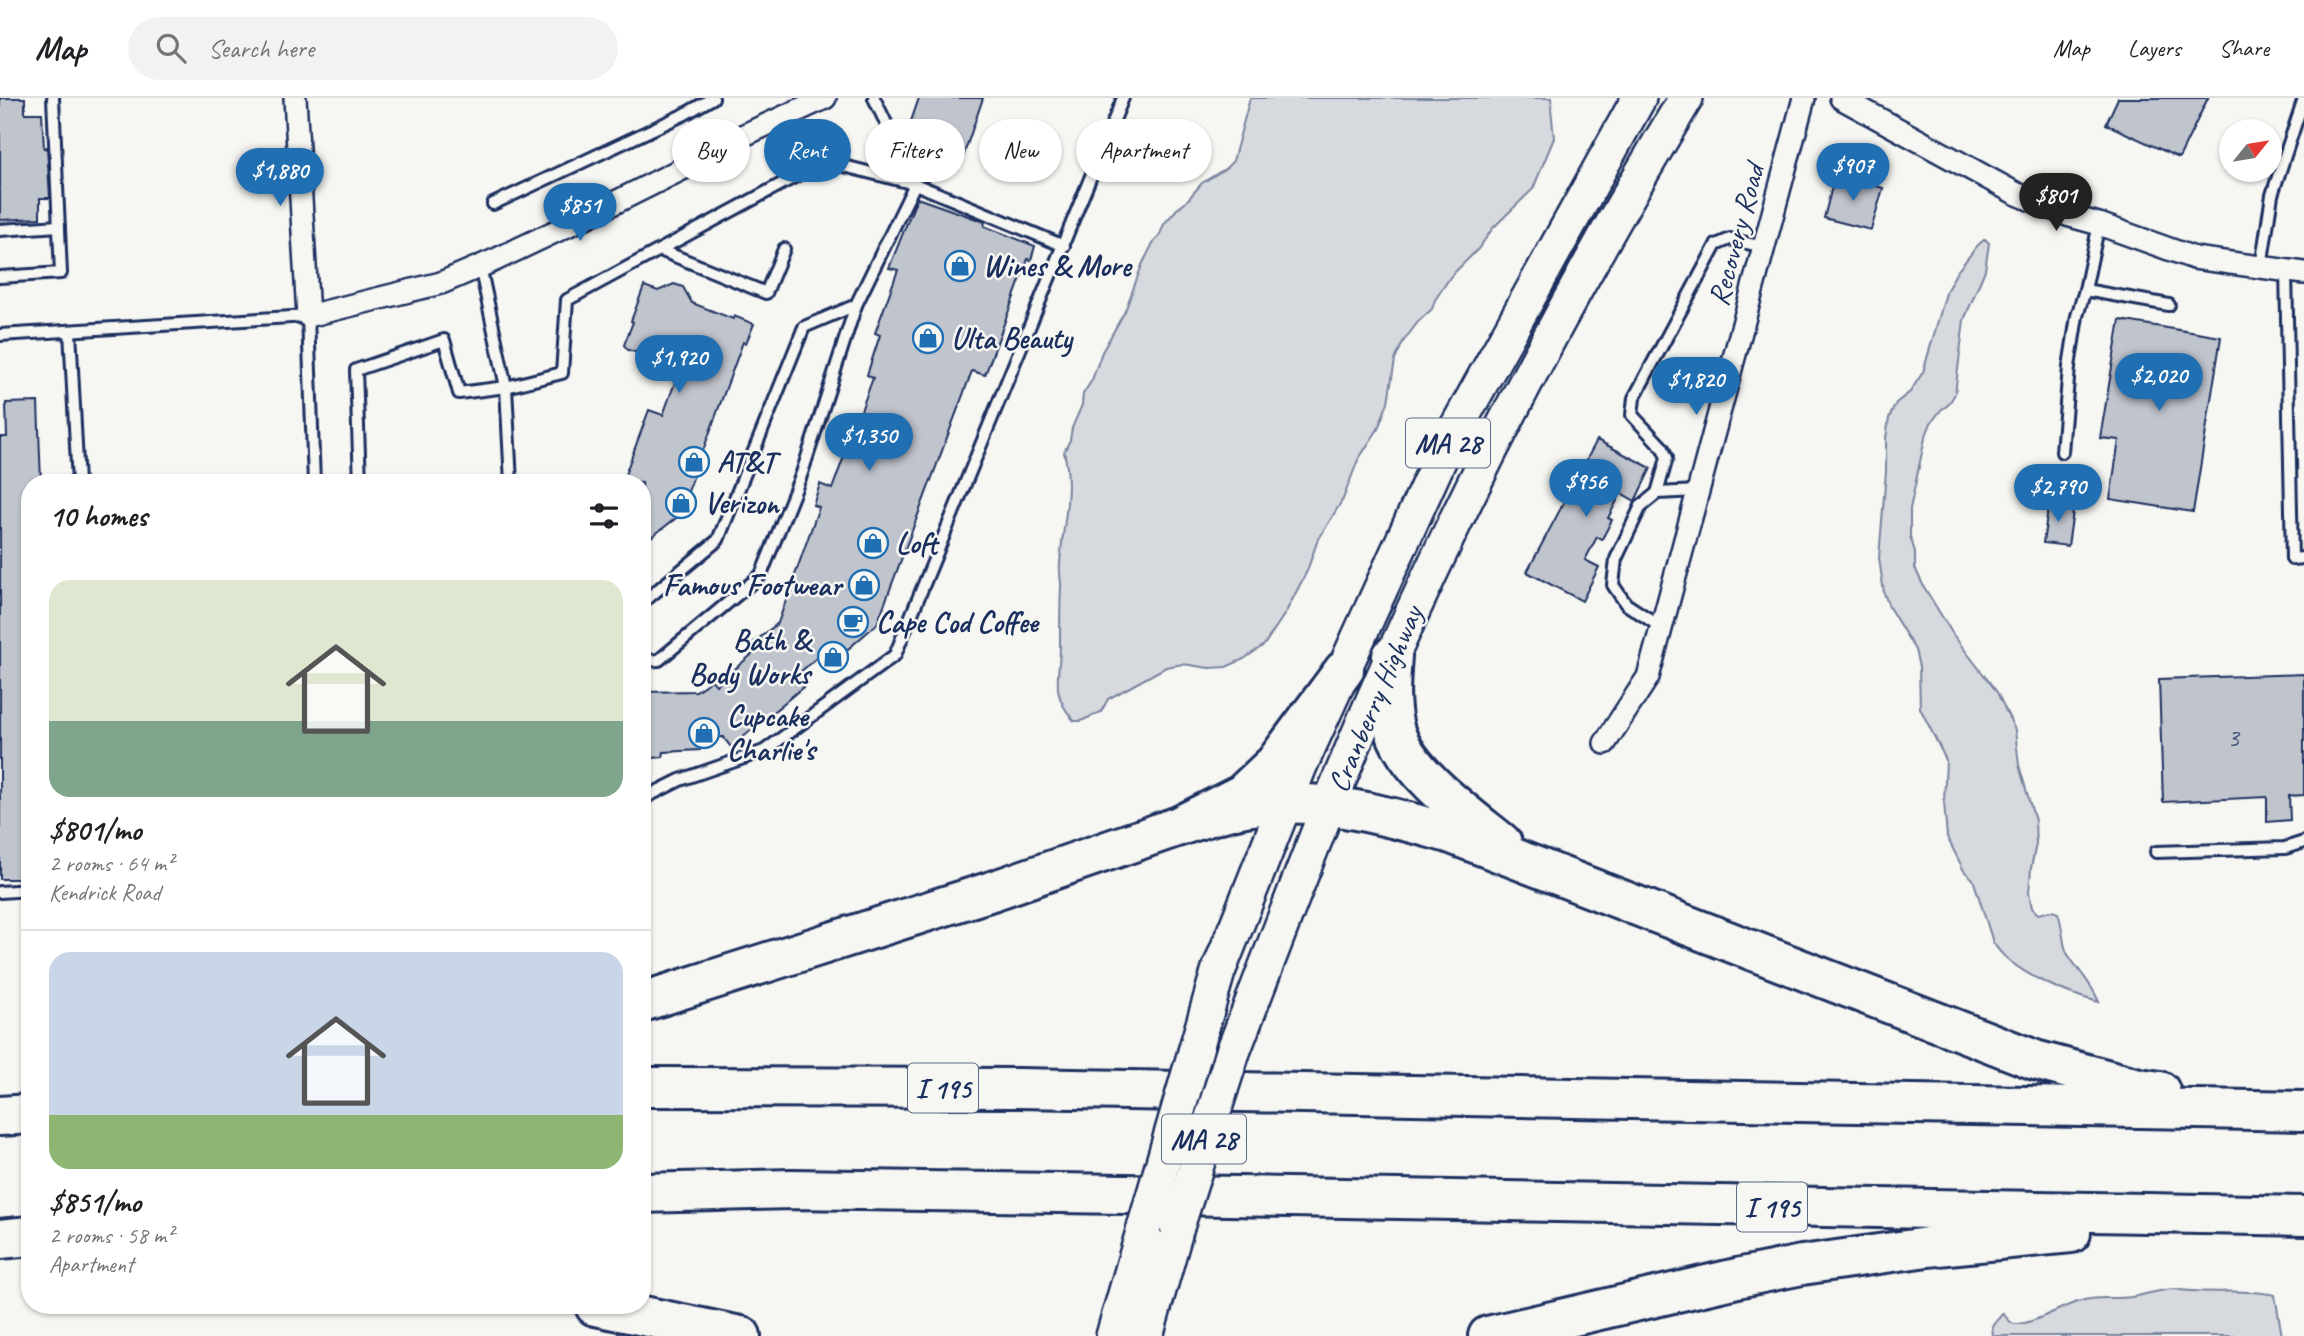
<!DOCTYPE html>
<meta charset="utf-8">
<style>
:root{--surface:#fff;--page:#f2f2f2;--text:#202124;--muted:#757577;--line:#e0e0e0;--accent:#1f6fb2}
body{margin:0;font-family:Caveat,sans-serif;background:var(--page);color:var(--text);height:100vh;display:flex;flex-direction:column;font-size:26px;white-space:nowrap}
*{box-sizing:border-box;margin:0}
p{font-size:23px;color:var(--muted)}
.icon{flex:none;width:38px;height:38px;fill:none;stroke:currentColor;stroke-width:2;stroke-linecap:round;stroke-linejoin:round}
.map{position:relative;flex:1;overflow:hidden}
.panel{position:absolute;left:21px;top:376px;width:630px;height:840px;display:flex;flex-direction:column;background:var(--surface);border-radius:28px;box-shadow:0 2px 5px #0004}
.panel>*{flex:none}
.banner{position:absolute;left:672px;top:21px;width:665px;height:63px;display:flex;gap:14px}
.needle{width:46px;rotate:60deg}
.controls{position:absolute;left:2219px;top:21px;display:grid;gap:14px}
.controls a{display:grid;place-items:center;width:63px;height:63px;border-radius:50%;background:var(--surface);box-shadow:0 2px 5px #0004;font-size:35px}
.price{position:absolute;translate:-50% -60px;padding:0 16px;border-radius:24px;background:var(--accent);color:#fff;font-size:23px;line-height:46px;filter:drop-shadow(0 2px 4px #0008)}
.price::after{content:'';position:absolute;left:50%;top:42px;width:21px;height:16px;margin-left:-10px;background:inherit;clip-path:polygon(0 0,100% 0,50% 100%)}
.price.active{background:#222;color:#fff}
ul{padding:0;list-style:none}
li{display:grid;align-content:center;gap:14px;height:371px;padding:0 28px}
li+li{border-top:2px solid var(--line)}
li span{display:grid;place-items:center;height:217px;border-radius:21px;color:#555}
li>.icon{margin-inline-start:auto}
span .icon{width:126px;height:126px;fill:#fffc;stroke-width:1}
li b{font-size:30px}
h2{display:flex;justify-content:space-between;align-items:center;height:84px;padding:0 28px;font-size:30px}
.chip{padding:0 24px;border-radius:32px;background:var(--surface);box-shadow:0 2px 5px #0004;font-size:24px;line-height:63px}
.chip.active{background:var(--accent);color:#fff}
header{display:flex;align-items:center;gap:42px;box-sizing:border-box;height:98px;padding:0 35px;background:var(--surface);border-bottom:2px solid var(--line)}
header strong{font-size:33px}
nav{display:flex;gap:38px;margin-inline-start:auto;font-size:24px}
.search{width:490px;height:63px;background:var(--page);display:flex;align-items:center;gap:18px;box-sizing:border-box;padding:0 24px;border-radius:38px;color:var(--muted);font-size:26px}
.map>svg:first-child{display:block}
</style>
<header>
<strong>Map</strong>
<div class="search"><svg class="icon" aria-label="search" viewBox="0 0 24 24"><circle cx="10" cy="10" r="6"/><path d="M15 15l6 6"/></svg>Search here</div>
<nav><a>Map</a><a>Layers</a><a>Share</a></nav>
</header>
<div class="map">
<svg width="2304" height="1238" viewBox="0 0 2304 1238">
<rect width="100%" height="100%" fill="#f6f6f2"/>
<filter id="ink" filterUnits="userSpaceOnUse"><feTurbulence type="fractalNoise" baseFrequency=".0143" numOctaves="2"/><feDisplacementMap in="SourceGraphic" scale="14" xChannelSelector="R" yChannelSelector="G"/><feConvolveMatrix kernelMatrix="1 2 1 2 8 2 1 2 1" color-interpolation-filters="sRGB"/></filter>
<g filter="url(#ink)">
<!-- green -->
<g fill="#d6d9dd" stroke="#78849e" stroke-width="2">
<path d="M1250 0H1552L1551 10 1554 40 1533 91 1493 130 1479 150 1451 178 1435 202 1432 211 1418 224 1403 244 1395 262 1388 304 1378 331 1358 362 1343 401 1317 444 1307 473 1286 514 1264 547 1244 561 1226 569 1209 570 1183 566 1166 569 1108 601 1101 614 1081 623H1074C1049 593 1060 581 1060 547 1060 527 1060 508 1061 488 1061 481 1059 474 1060 466 1062 429 1074 392 1064 354L1070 342 1072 330 1082 307 1083 296 1092 282 1102 254 1125 213 1142 167 1153 145 1159 139 1164 126 1177 111 1185 105 1202 85 1226 70 1233 63Z"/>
<path d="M1985 141 1989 145 1985 172 1964 222 1955 296 1948 307 1941 312 1931 325 1925 340 1910 411V438L1915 454V470L1924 489 1954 538 1997 594 2015 632 2019 667 2035 723 2036 746 2031 770 2029 794 2032 810 2038 816 2052 813 2058 815C2063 828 2062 844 2067 855 2078 873 2090 882 2099 904 2067 896 2010 874 1993 844L1973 781 1964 773 1947 739 1944 704 1946 662 1920 610 1919 569 1915 552 1889 509 1884 495 1879 460 1886 373V340L1889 320 1896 305 1910 294 1923 274 1947 192 1956 175 1978 147Z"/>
<path d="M2174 1191C2208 1197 2241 1190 2275 1197L2282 1238H1993L1992 1228 2003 1215C2006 1219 2009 1225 2015 1226 2031 1227 2061 1209 2077 1204 2098 1197 2111 1202 2131 1199 2145 1197 2158 1192 2174 1191Z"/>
</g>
<!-- building -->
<g fill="#c0c4cd" stroke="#1b2f5e" stroke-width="2">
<polygon points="0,0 25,0 25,15 42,15 44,50 47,49 50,100 40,100 40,120 0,122"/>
<polygon points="919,0 983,0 963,59 928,46 929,42 924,41 926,35 909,29"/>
<polygon points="2118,0 2208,0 2179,60 2106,26"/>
<polygon points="1835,77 1883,90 1871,132 1824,120"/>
<polygon points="917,100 985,124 984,128 1035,148 1031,162 1028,161 985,277 972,273 877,526 834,563 820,557 799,575 808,585 731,649 723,639 701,640 700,652 664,654 663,659 642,661 642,594 696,593 712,582 716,587 757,552 752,546 778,525 819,409 813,407 820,386 832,391 873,280 867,277 880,237 875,235 898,172 889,170"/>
<polygon points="674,186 683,189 692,205 733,221 734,218 754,226 746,245 743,244 679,418 642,446 642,385 622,385 649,312 663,317 681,268 628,252 624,247 633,224 631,223 644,188 658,193"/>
<polygon points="2120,222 2221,239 2193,414 2110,401 2119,342 2100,340"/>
<polygon points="38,304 41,385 30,385 30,406 28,406 30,781 0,781 0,339 7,339 6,305"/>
<polygon points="1597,342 1651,370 1635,403 1621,395 1608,420 1612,422 1602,441 1597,439 1585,462 1599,469 1582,503 1527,474"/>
<polygon points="2049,404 2074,407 2068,448 2043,445"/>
<polygon points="2304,576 2304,697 2289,698 2290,722 2267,724 2267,699 2163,704 2159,581"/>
</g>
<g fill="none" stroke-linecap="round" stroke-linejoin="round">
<!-- lane casing -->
<g stroke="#1b2f5e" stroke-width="16">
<g id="lane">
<polyline points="874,0 915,86 1064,148"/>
<polyline points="493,106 685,16 713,0"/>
<polyline points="0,132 59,128"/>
<polyline points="660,152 766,195 784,151"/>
<polyline points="480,168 506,289 511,385"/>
<polyline points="2261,169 2272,97 2304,0"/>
<polyline points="2286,172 2292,461 2304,460"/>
<polyline points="0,179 61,175 53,0"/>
<polyline points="2085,192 2169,207"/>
<polyline points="70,233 78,385"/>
<polyline points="0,237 308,218 314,385"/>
<polyline points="2062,354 2069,269 2077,218 2085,192 2099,126"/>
<polyline points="360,385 356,272 444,242 459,295 506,289 562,275 567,202 824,63 915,86 856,207 802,375 761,477 659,562 642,563"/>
<polyline points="1657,395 1667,360 1663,350 1632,317 1634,300 1716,147 1730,141 1763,149"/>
<polyline points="642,501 648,500 718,442 804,229 856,207"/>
<polyline points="1661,529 1626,506 1613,487 1616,461 1641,408 1657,395 1698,393"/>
<polyline points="642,701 680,682 764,653 895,557 1123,0"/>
<polyline points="2156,754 2285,750 2304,744"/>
<polyline points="0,794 30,792"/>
</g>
</g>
<!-- street casing -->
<g stroke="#1b2f5e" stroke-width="26">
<g id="street">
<polyline points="295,0 308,218 441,185 495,162 588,118 714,55 742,38 825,0"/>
<polyline points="1841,0 2015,95 2070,118 2099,126 2194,160 2304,175"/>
<polyline points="1605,645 1648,579 1804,0"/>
</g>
</g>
<!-- primary casing -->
<g stroke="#1b2f5e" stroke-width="38">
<g id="primary">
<polyline points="1195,954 1218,874 1300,668 1443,354 1639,0"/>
<path d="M1233 954C1285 819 1336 682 1396 550 1481 361 1579 178 1686 0"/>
<polyline points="1113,1238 1144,1130"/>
<polyline points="1146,1238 1177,1129"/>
</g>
</g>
<!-- highway casing -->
<g stroke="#1b2f5e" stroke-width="44">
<g id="highway">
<path d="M1392 558C1390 583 1388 609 1395 633 1408 675 1469 718 1502 745"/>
<path d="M1179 728C1198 722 1217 715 1236 711 1309 695 1379 716 1449 735L2035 962 2139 990 2160 993"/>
<polyline points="642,904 992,793 1179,728 1242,696 1275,665 1344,572"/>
<polyline points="642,989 1018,990 2304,1013"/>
<polyline points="0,1018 30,1016"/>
<polyline points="642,1095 791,1091 1126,1096 2304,1118"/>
<polyline points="0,1141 30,1138"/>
<polyline points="595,1208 741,1238"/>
<polyline points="1488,1238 1737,1180 1802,1167 1927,1149 2071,1135"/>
</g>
</g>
<!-- lane -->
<use href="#lane" stroke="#f6f6f2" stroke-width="10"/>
<!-- street -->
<use href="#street" stroke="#f6f6f2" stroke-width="21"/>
<!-- primary -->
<use href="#primary" stroke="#f6f6f2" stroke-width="33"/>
<!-- highway -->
<use href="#highway" stroke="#f6f6f2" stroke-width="38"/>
<!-- primary-bridge casing -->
<g stroke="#1b2f5e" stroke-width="38" stroke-linecap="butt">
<g id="primary-bridge">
<polyline points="1177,1129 1233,954"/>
<polyline points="1144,1130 1195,954"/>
</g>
</g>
<!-- primary-bridge -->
<use href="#primary-bridge" stroke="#f6f6f2" stroke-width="33"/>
</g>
</g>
<!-- icons -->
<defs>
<g id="shop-ring" transform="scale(1.575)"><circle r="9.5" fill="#f6f6f2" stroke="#1f6fb2" stroke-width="1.5"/><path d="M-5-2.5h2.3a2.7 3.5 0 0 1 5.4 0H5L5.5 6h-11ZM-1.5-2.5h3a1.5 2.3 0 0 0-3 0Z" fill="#1f6fb2"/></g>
<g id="cafe-ring" transform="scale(1.575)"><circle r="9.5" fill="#f6f6f2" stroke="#1f6fb2" stroke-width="1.5"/><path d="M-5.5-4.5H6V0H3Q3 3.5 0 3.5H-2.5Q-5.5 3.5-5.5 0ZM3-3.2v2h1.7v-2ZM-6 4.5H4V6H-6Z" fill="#1f6fb2"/></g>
</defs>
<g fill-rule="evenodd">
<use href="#shop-ring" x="960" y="168"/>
<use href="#shop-ring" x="928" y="240"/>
<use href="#shop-ring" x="694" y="364"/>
<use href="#shop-ring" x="681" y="405"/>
<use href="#shop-ring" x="873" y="445"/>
<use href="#shop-ring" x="864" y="487"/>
<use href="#cafe-ring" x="853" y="524"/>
<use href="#shop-ring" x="833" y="559"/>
<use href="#shop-ring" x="704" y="635"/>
</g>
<g text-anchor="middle" stroke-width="5" stroke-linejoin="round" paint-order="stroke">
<!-- number labels -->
<g font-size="26" fill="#44547a">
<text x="2233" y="648">3</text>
</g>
<!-- shield labels -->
<g fill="#f6f6f2" stroke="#5d6b8a" stroke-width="2">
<rect x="1406" y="320.5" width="84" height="49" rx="5"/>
<rect x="908" y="965.5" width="70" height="49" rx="5"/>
<rect x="1162" y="1016.5" width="84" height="49" rx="5"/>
<rect x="1737" y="1084.5" width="70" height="49" rx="5"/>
</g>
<g font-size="28" font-weight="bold" fill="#1b2f5e">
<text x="1448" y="355">MA 28</text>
<text x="943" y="1000">I 195</text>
<text x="1204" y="1051">MA 28</text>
<text x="1772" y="1119">I 195</text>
</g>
<!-- street labels -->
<g font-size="30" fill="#1b2f5e" stroke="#f6f6f2">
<text transform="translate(1736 137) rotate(-75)" y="10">Recovery Road</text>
<text transform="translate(1375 601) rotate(-67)" y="10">Cranberry Highway</text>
</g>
<!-- poi labels -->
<g font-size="30" font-weight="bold" fill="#1b2f5e" stroke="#f6f6f2" text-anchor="start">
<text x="983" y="178">Wines &amp; More</text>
<text x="951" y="250">Ulta Beauty</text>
<text x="717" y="374">AT&amp;T</text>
<text x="704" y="415">Verizon</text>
<text x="896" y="455">Loft</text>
<text x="841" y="497" text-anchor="end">Famous Footwear</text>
<text x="876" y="534">Cape Cod Coffee</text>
<text x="810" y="552" text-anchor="end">Bath &amp;<tspan x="810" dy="34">Body Works</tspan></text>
<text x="727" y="628">Cupcake<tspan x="727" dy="34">Charlie's</tspan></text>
</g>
</g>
</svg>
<div class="controls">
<a><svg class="needle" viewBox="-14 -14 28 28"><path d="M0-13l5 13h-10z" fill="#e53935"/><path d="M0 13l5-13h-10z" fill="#757577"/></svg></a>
</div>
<b class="price" style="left:1853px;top:105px">$907</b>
<b class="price" style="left:280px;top:110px">$1,880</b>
<b class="price active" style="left:2056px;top:135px">$801</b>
<b class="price" style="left:580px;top:145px">$851</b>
<b class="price" style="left:679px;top:297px">$1,920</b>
<b class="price" style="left:2159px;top:315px">$2,020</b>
<b class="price" style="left:1696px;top:319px">$1,820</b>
<b class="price" style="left:869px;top:375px">$1,350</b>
<b class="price" style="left:1586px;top:421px">$956</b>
<b class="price" style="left:2058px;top:426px">$2,790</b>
<div class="banner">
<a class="chip">Buy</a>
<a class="chip active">Rent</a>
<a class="chip">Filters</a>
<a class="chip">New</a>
<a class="chip">Apartment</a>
</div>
<section class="panel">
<h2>10 homes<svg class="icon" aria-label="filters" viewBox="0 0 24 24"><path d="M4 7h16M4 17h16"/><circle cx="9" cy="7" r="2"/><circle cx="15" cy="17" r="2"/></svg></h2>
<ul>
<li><span style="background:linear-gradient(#dfe7d0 65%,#7fa58c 0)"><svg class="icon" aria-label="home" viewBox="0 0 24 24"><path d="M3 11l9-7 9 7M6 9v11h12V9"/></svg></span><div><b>$801/mo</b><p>2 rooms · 64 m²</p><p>Kendrick Road</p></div></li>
<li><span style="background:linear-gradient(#c9d6e8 75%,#8fb573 0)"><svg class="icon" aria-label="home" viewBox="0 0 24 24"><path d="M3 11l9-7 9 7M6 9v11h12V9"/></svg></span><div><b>$851/mo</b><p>2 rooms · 58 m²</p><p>Apartment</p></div></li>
</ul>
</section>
</div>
